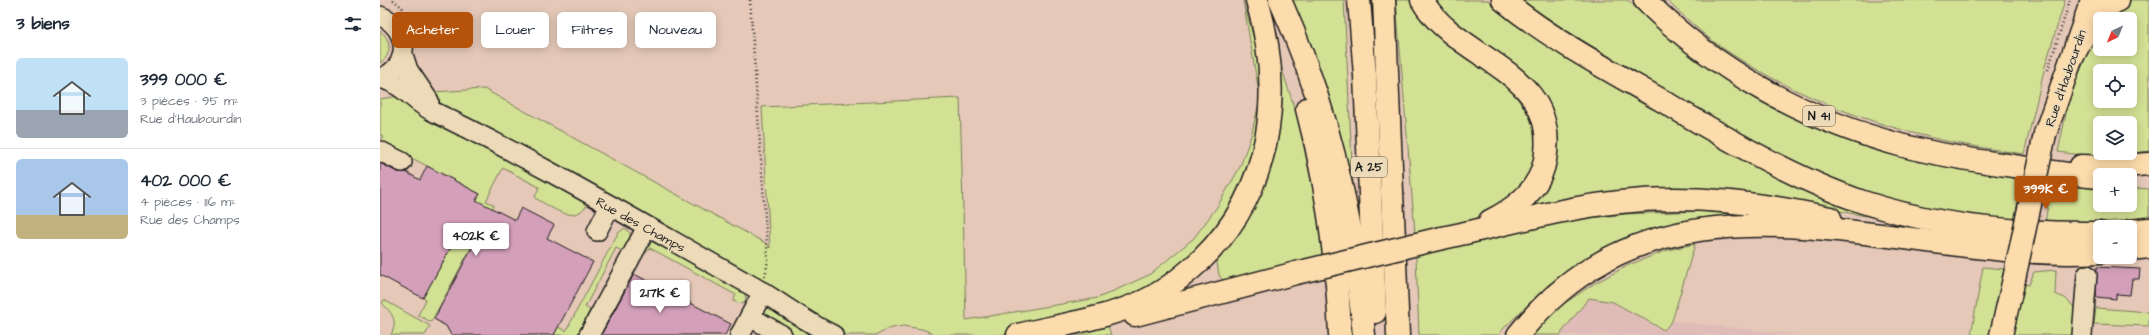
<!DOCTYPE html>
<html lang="fr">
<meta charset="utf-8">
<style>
:root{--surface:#fff;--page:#f6f6f7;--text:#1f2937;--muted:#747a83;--line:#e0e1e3;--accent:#b45309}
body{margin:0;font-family:"Architects Daughter",sans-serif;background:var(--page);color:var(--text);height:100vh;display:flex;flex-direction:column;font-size:15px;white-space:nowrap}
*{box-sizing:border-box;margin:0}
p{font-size:13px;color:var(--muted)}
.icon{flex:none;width:22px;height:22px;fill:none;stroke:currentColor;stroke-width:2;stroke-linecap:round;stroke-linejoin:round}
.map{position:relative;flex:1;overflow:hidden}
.panel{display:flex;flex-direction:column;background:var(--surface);width:380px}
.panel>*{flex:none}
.banner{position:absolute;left:12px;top:12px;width:380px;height:36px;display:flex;gap:8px}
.needle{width:26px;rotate:223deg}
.buttons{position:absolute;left:1713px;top:12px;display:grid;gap:8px}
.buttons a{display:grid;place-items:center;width:44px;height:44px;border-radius:6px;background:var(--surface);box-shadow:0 2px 10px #0003;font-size:20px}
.price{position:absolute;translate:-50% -34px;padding:0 9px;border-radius:4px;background:#fff;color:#222;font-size:13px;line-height:26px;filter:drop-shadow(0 1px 2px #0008)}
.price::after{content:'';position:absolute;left:50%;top:24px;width:12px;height:9px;margin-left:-6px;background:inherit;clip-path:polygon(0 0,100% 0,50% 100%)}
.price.active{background:var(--accent);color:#fff}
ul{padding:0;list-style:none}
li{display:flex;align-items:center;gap:12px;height:100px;padding:0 16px}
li+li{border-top:1px solid var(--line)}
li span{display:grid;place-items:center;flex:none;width:112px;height:80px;border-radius:6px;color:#555}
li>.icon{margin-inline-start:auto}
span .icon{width:48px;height:48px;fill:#fffc;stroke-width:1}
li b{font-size:17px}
h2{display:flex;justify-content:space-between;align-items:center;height:48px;padding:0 16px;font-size:17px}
.chip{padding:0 14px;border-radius:6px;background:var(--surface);box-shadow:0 2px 10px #0003;font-size:14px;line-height:36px}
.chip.active{background:var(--accent);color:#fff}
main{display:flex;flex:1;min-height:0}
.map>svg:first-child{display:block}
</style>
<main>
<section class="panel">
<h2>3 biens<svg class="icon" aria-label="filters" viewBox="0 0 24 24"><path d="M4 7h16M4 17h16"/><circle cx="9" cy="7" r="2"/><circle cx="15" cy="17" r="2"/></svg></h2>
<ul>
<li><span style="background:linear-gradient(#bfe0f5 65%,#9aa5b1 0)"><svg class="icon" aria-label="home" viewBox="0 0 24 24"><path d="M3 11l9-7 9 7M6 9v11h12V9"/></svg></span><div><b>399 000 €</b><p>3 pièces · 95 m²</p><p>Rue d'Haubourdin</p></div></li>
<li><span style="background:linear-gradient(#a9c7e8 70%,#c2b280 0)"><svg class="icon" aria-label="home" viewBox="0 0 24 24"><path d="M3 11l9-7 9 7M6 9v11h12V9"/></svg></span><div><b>402 000 €</b><p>4 pièces · 116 m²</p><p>Rue des Champs</p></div></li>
</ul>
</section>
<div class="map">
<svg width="1769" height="335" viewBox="0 0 1769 335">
<rect width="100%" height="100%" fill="#e5c8b8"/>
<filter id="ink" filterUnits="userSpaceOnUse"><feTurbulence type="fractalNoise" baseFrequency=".025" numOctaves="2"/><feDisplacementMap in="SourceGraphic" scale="8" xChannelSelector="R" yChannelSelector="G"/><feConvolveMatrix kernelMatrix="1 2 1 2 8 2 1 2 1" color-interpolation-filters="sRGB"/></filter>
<g filter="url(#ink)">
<!-- built -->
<polygon fill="#e0bcb8" points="1209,298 1233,302 1284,330 1292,321 1421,335 1181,335 1182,332"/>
<!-- green -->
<g fill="#d3e195" stroke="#787e58" fill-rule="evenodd">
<polygon points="863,0 881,65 883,108 873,163 856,203 831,239 777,284 722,309 620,335 557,335 542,329 523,326 508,329 497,335 466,335 233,198 64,105 57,101 53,92 104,89 387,244 390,248 382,107 580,98 586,320 718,298 769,275 814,238 837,207 860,167 871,136 880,99"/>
<polygon points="912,0 964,0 973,184 927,37"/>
<polygon points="1016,0 1033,0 1117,73 1140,102 1156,127 1156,161 1143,189 1122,206 1084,224 1035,233"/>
<polygon points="1051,0 1108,0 1117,7 1434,193 1497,218 1383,197 1145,211 1175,130"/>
<path d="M1142 0H1248C1279 33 1315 58 1353 81 1373 93 1392 107 1413 117 1485 152 1563 169 1642 178L1634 222C1607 220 1581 215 1554 209 1541 207 1528 205 1515 201 1436 178 1364 136 1293 94 1241 64 1190 35 1142 0Z"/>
<path d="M1286 0H1685L1664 70 1644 154C1612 149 1580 145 1549 137 1475 119 1404 90 1341 47 1322 34 1304 16 1286 0Z"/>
<path d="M1751 0H1769V151C1738 155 1709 157 1678 152L1690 95 1706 57 1720 32V49H1750V19H1730ZM1720 71H1750V101H1720ZM1720 123H1750V153H1720Z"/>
<path d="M0 31C12 40 12 55 0 63Z"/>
<polygon points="891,35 918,119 947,254 846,285 839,275 837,262 866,221 880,189"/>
<path d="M22 93 209 202C194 227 174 208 155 198L159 187 123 168 106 201 114 205 112 209 51 322 38 315 46 300 43 298 100 194 11 147 3 146 2 135H0V99L14 97Z"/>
<polygon points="1671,180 1720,185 1720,205 1750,205 1750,188 1769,189 1769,219 1665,225"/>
<polygon points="1322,211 1352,214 1338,220 1300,224 1220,249 1168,285 1123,329 1119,335 1039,335 1036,256 1173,222 1246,214"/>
<polygon points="245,228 250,233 250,238 243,252 236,248 205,307 210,310 197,335 174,335 178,327 186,331 238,233"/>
<polygon points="271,241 365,292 366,301 362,304 353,301 356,295 270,248 265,254 263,251 267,242"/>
<polygon points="1315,244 1292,321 1284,330 1233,302 1209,298 1182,332 1181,335 1151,335 1167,315 1215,283 1251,264 1288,250"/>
<polygon points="1603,267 1624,269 1622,278 1649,285 1654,272 1676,270 1675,294 1685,298 1696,309 1696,335 1591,335"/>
<path d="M4 300 50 326 45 335H11C18 321 13 314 2 303Z"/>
<polygon points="384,303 438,335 415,335 378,314"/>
<polygon points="1716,308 1769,312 1769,326 1714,324"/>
<polygon points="728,326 731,335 694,335 697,334"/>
</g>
<!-- building -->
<g fill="#d39fb9" stroke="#1c1c1c">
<polygon points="0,163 17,172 26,172 40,180 47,166 100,194 96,200 135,220 141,208 174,225 167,238 213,262 174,335 71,335 66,326 54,319 95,242 79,233 43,298 0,275"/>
<polygon points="1717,267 1760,269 1759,279 1752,279 1750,295 1736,294 1736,299 1716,297"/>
<polygon points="254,274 351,324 345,335 221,335"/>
</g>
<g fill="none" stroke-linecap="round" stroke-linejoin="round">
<!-- minor casing -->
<g stroke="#1c1c1c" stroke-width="22">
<g id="minor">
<path d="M0 16C30 27 32 68 0 78"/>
<polyline points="23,55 28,70 49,101"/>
<path d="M1 78C26 86 33 102 54 112 160 163 262 224 365 282 395 298 423 321 453 335"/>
<polyline points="0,151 22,162"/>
<polyline points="217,231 230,206"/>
<polyline points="370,317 402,335"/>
<polyline points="209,335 267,227"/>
<polyline points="360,335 383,292"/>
<polyline points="1702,335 1707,275"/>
</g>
</g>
<!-- major casing -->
<g stroke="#1c1c1c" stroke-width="25">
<g id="major">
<polyline points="1665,134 1712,0"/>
<polyline points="1621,335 1634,279"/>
</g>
</g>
<!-- highway casing -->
<g stroke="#1c1c1c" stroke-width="25">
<g id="highway">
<path d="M900 0C948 107 974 219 984 335"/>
<polyline points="979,0 985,75 995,312"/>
<polyline points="1004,0 1018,335"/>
<path d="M1042 0C1077 62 1181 69 1165 160 1160 189 1136 208 1110 221"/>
<path d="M1123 0C1172 40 1227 69 1281 100 1346 138 1412 178 1483 202 1558 227 1641 234 1720 233"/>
<path d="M1265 0C1333 69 1426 120 1520 145 1555 154 1591 160 1627 165 1658 170 1689 175 1720 177"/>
<path d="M1691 60C1704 35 1712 15 1738 0"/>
<path d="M927 109C947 183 957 259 960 335"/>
<polyline points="1701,166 1731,167 1769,164"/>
<polyline points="1750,231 1769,229"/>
<path d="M1062 238C1121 226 1180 208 1240 202 1312 194 1380 203 1450 218"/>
<polyline points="1750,249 1769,247"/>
<polyline points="755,315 916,273"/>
<path d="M638 335C679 325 725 319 764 301 785 291 805 275 822 259 893 190 904 92 877 0"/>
<path d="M1138 335C1290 143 1521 265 1720 252"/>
</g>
</g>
<!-- path -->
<g stroke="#1c1c1c" stroke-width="2.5" stroke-dasharray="1 3" stroke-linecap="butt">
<polyline points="13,0 22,7 25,14"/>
<polyline points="370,0 388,260 385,277"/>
<polyline points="1668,70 1690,0"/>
</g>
<!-- minor -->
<use href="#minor" stroke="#eddab8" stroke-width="19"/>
<!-- major -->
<use href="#major" stroke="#fcdcac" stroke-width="22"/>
<!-- highway -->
<use href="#highway" stroke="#fcdcac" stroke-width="22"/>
<!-- major-bridge casing -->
<g stroke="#1c1c1c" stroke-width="25" stroke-linecap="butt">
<polyline id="major-bridge" points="1634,279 1665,134"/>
</g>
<!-- highway-bridge casing -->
<g stroke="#1c1c1c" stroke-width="25" stroke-linecap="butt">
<polyline id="highway-bridge" points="916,273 1062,238"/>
</g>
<!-- major-bridge -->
<use href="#major-bridge" stroke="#fcdcac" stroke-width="22"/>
<!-- highway-bridge -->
<use href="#highway-bridge" stroke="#fcdcac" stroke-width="22"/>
</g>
</g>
<g text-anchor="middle" stroke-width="3.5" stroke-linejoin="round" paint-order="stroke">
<!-- shield labels -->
<g fill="#eddab8" stroke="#5b554b" stroke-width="1">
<rect x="1423" y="106" width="32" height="20" rx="3"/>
<rect x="971" y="157" width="36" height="20" rx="3"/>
</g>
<g font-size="12" font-weight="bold" fill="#1c1c1c">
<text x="1439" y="120">N 41</text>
<text x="989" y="171">A 25</text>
</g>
<!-- street labels -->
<g font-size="13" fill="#1c1c1c" stroke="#eddab8">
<text transform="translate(1685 78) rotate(-71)" y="5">Rue d'Haubourdin</text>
<text transform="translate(261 224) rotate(29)" y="5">Rue des Champs</text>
</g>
</g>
</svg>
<div class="buttons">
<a><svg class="needle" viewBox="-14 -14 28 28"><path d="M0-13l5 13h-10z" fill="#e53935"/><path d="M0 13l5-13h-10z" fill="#747a83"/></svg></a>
<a><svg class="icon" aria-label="locate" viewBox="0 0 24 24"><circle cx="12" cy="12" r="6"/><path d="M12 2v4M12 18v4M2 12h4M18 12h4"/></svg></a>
<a><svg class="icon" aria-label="layers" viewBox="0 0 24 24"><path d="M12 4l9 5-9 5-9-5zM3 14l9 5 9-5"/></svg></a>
<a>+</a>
<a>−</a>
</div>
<b class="price active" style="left:1666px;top:210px">399K €</b>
<b class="price" style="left:96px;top:257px">402K €</b>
<b class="price" style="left:280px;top:314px">217K €</b>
<div class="banner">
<a class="chip active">Acheter</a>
<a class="chip">Louer</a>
<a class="chip">Filtres</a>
<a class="chip">Nouveau</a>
</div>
</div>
</main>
